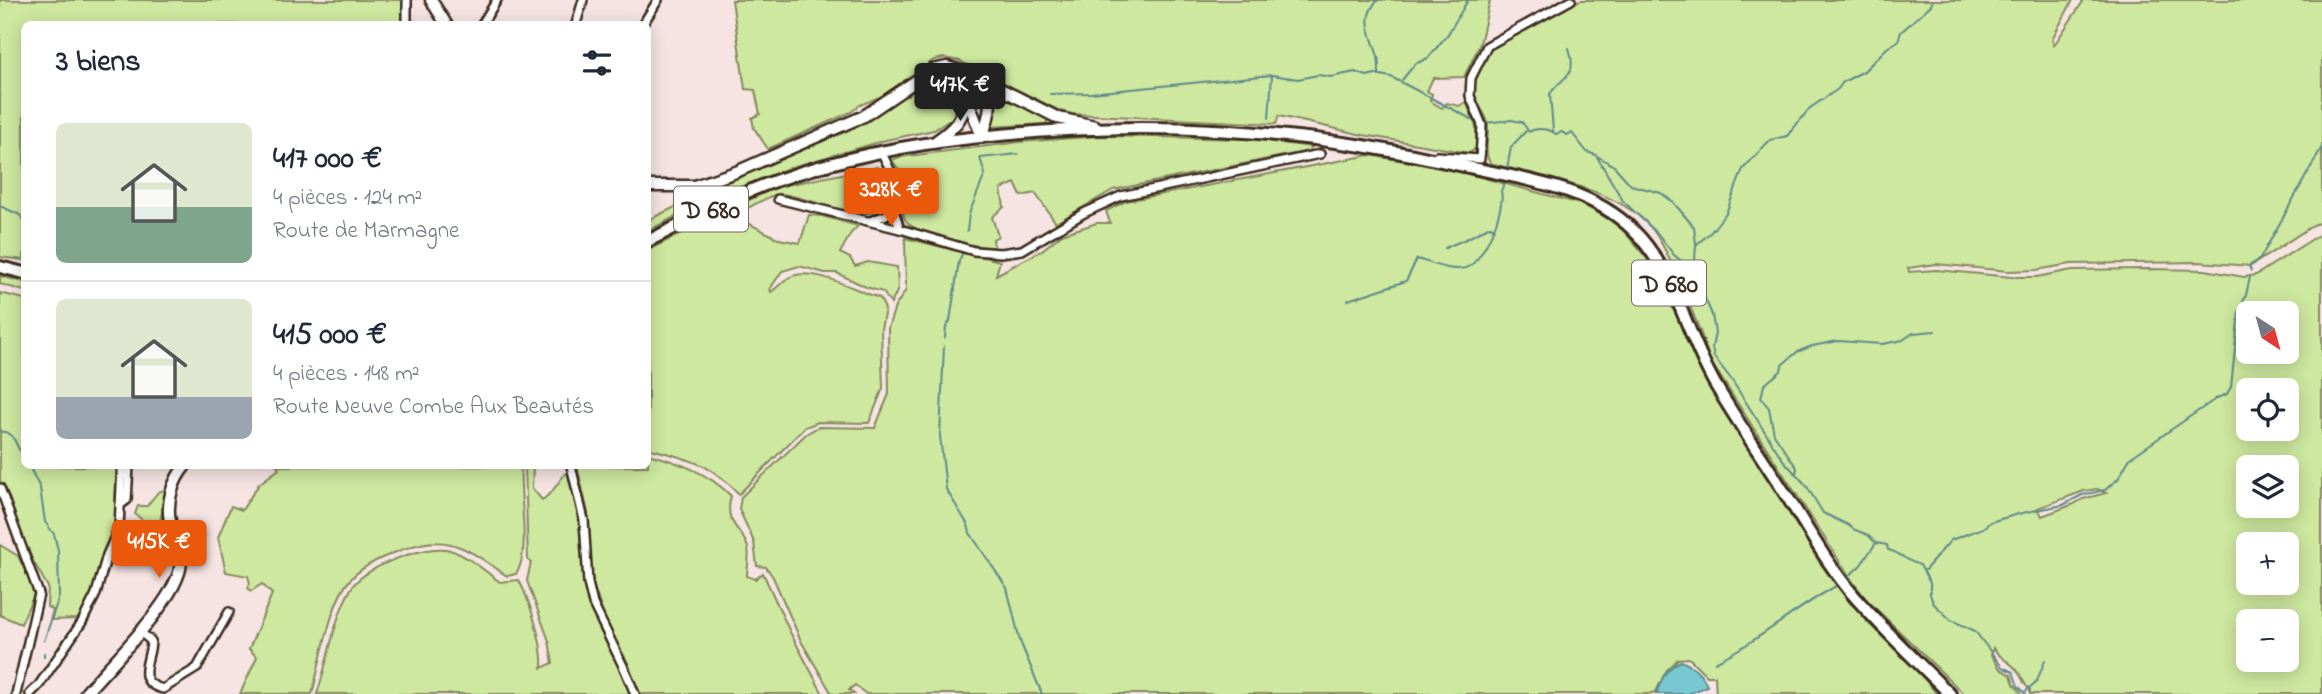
<!DOCTYPE html>
<html lang="fr">
<meta charset="utf-8">
<style>
:root{--surface:#fff;--page:#f2f2f3;--text:#1f2937;--muted:#747a83;--line:#e0e1e3;--accent:#ea580c}
body{margin:0;font-family:"Indie Flower",sans-serif;background:var(--page);color:var(--text);height:100vh;display:flex;flex-direction:column;font-size:26px;white-space:nowrap}
*{box-sizing:border-box;margin:0}
p{font-size:23px;color:var(--muted)}
.icon{flex:none;width:38px;height:38px;fill:none;stroke:currentColor;stroke-width:2;stroke-linecap:round;stroke-linejoin:round}
.map{position:relative;flex:1;overflow:hidden}
.sheet{position:absolute;left:21px;top:21px;width:630px;height:448px;display:flex;flex-direction:column;background:var(--surface);border-radius:10px;box-shadow:0 4px 18px #0003}
.sheet>*{flex:none}
.needle{width:46px;rotate:144deg}
.fabs{position:absolute;left:2236px;top:301px;display:grid;gap:14px}
.fabs a{display:grid;place-items:center;width:63px;height:63px;border-radius:10px;background:var(--surface);box-shadow:0 4px 18px #0003;font-size:35px}
.price{position:absolute;translate:-50% -60px;padding:0 16px;border-radius:7px;background:var(--accent);color:#fff;font-size:23px;line-height:46px;filter:drop-shadow(0 2px 4px #0008)}
.price::after{content:'';position:absolute;left:50%;top:42px;width:21px;height:16px;margin-left:-10px;background:inherit;clip-path:polygon(0 0,100% 0,50% 100%)}
.price.current{background:#222;color:#fff}
ul{padding:0;list-style:none}
li{display:flex;align-items:center;gap:21px;height:175px;padding:0 35px}
li+li{border-top:2px solid var(--line)}
li span{display:grid;place-items:center;flex:none;width:196px;height:140px;border-radius:10px;color:#555}
li>.icon{margin-inline-start:auto}
span .icon{width:84px;height:84px;fill:#fffc;stroke-width:1}
li b{font-size:30px}
h2{display:flex;justify-content:space-between;align-items:center;height:84px;padding:0 35px;font-size:30px}
.map>svg:first-child{display:block}
</style>
<div class="map">
<svg width="2322" height="694" viewBox="0 0 2322 694">
<rect width="100%" height="100%" fill="#f5e4e2"/>
<filter id="ink" filterUnits="userSpaceOnUse"><feTurbulence type="fractalNoise" baseFrequency=".0143" numOctaves="2"/><feDisplacementMap in="SourceGraphic" scale="14" xChannelSelector="R" yChannelSelector="G"/><feConvolveMatrix kernelMatrix="1 2 1 2 8 2 1 2 1" color-interpolation-filters="sRGB"/></filter>
<g filter="url(#ink)">
<!-- green -->
<g fill="#cee89f" stroke="#84895e" stroke-width="2" fill-rule="evenodd">
<polygon points="0,0 403,0 404,24 24,24 24,260 0,257"/>
<polygon points="732,0 1490,0 1480,44 1464,77 1433,78 1427,91 1432,94 1430,101 1442,108 1447,103 1459,106 1466,102 1476,127 1477,147 1470,153 1363,135 1279,116 1276,124 1073,114 1060,111 960,61 944,58 934,60 882,96 860,105 851,112 768,149 754,128 752,118 760,114 755,90 745,89"/>
<path d="M1580 0H2073L2052 39 2054 45 2084 0H2322V223L2315 224 2251 266 2198 262 2071 264 2036 270 2008 271 1936 264 1908 268 1909 272 1936 270 2012 277H2037L2072 270 2146 269 2205 270 2244 277 2256 275 2322 233V694H2030V690C2023 684 2022 676 2016 669 2009 661 1999 658 1993 648L1991 655 2000 669 2011 675 2014 684 2022 694H1964L1866 599 1851 579 1709 359C1703 334 1692 311 1682 288 1674 269 1661 236 1646 222 1606 185 1540 178 1490 163 1482 149 1491 135 1487 120 1484 111 1476 104 1474 95 1470 75 1484 54 1499 43ZM2249 313H2287V352H2249ZM2249 390H2287V429H2249ZM2249 467H2287V506H2249ZM2097 489 2106 493 2083 499 2074 504 2042 516 2038 508 2084 491ZM2249 544H2287V583H2249ZM2249 621H2287V660H2249Z"/>
<polygon points="933,81 954,89 958,97 953,118 934,130 886,140 786,169 703,202 648,231 648,220 686,202 687,196 702,193 842,133 866,122 925,83"/>
<path d="M989 86 1048 120 1046 124 989 127C994 111 995 102 989 86Z"/>
<path d="M1101 136 1251 139 1312 147 1308 151 1113 190 1056 223 1035 193 1021 196 1015 183 1001 189 1004 207 992 217 998 236 993 239 994 247C975 247 910 236 904 217 899 204 906 185 902 174 900 170 895 165 892 160L900 157 1020 142Z"/>
<polygon points="1370,155 1450,169 1584,205 1610,220 1624,231 1650,262 1713,390 1820,563 1850,603 1865,616 1867,622 1913,665 1937,694 1716,694 1715,676 1707,676 1689,658 1678,659 1666,671 1656,692 1648,694 866,694 855,685 849,690 854,694 832,694 801,641 773,577 766,567 757,566 754,542 739,509 741,497 806,434 818,427 875,428 889,394 888,328 895,307 906,290 905,238 1000,261 996,275 1041,251 1062,234 1097,223 1110,223 1106,211 1126,201"/>
<path d="M877 167C885 174 891 178 891 189 892 241 803 192 778 194 770 195 729 218 720 224L728 226 738 221 746 222 779 239 800 243 809 215 822 216 858 226 851 233 840 253 850 258 855 266 868 262 897 267 898 289 891 304 883 292 866 287 837 273H825L799 266 782 271 770 289 771 292C777 288 782 282 788 278 810 264 858 292 880 298L885 309 881 329 883 388 869 423 818 422 805 427 739 494C708 461 689 460 648 448V250L776 187Z"/>
<polygon points="0,276 24,282 24,291 0,284"/>
<polygon points="0,293 24,299 24,466 116,466 115,526 104,550 94,590 78,619 50,620 53,610 47,607 48,587 32,559 0,481"/>
<path d="M648 454C678 462 709 473 731 496 723 525 742 527 748 548 750 556 747 568 747 576L755 579 763 573 790 632 823 694H639L628 663 609 630 592 582 588 513 577 466H648Z"/>
<path d="M277 466H521C518 494 532 550 516 574L507 576C461 544 444 530 389 555 374 561 359 569 349 581 330 603 320 665 312 694H240L257 657 249 649 272 594 262 584 251 591 248 588 250 583 248 576 226 572 218 537 231 506 242 510 259 484 279 469Z"/>
<path d="M525 466H533L532 488 542 500C557 491 557 479 570 470 574 488 579 506 581 524 583 547 582 571 587 594 595 629 618 661 631 694H317C329 659 333 619 352 587 364 567 428 543 450 550 468 556 485 571 500 582L519 580C530 602 544 645 542 668L553 663 549 641 527 581 531 562 528 560Z"/>
<polygon points="167,489 160,522 145,522 135,514 138,506 147,506 158,492"/>
<polygon points="0,545 18,556 35,592 21,624 0,615"/>
</g>
<!-- water -->
<path fill="#77c8d1" stroke="#5f8989" stroke-width="2" d="M1681 661C1693 666 1703 674 1707 686L1688 694H1656C1661 680 1666 667 1681 661Z"/>
<g fill="none" stroke-linecap="round" stroke-linejoin="round">
<!-- stream -->
<g stroke="#5f8989" stroke-width="2">
<path d="M1378 0C1359 18 1373 37 1378 57 1379 62 1379 69 1379 74"/>
<polyline points="1402,80 1415,64 1428,58 1448,34 1468,0"/>
<polyline points="1050,94 1091,93 1272,75 1298,79 1318,75 1331,77 1355,72 1367,76 1375,74 1391,77 1477,122"/>
<polyline points="1269,118 1272,75"/>
<path d="M1485 123 1511 120 1522 122 1529 132C1537 127 1549 129 1556 134L1562 132 1566 135 1572 133 1587 152 1596 155 1623 201 1658 234 1674 255 1686 265 1699 284 1712 315 1715 333 1712 348 1714 357 1731 379 1783 460 1806 485 1823 513 1848 525 1853 529 1868 535 1876 543 1887 545 1888 550C1900 552 1907 562 1920 565L1930 583V594L1933 603 1951 620 1975 631 2002 667 2013 672 2018 686 2026 694"/>
<path d="M1553 131 1550 94C1564 74 1578 77 1569 48"/>
<polyline points="1597,156 1614,166 1631,185 1661,193 1673,202 1694,227 1696,244"/>
<polyline points="1507,169 1511,147 1526,131"/>
<polyline points="0,206 20,215 24,221"/>
<polyline points="967,231 969,214 985,174 980,158 1018,154"/>
<polyline points="1445,248 1468,238 1490,226 1494,228"/>
<polyline points="2251,271 2249,266 2260,259 2322,147"/>
<polyline points="1694,274 1696,245 1711,232 1726,213 1743,169 1770,140 1787,136 1810,108 1838,89 1843,82 1864,71 1887,48 1898,41 1901,32 1931,5 1933,0"/>
<path d="M1348 300 1406 281 1417 259C1432 263 1450 272 1466 268 1483 263 1506 207 1501 191L1505 181"/>
<polyline points="945,338 946,327 950,321 959,261 963,252"/>
<polyline points="944,346 940,436 946,489 968,525 970,533 1007,588 1020,641 1042,694"/>
<path d="M0 432C15 429 15 448 24 456"/>
<polyline points="31,466 31,470 40,488 45,522 54,534 58,550 59,597 44,641"/>
<polyline points="1796,473 1797,468 1774,434 1769,408 1761,398 1764,385 1781,371 1782,365 1797,352 1812,346 1838,341 1882,344 1903,340 1913,333 1935,331"/>
<polyline points="1925,570 1951,540 1983,528 1990,522 2022,513 2063,505 2082,495 2105,490 2118,479 2130,458 2217,398 2227,394 2231,387 2239,312 2246,295 2250,277"/>
<polyline points="1851,574 1860,566 1876,543"/>
<polyline points="44,653 44,657"/>
<path d="M1715 662C1759 641 1795 608 1838 585"/>
<polyline points="2026,691 2037,681 2045,660"/>
</g>
<!-- minor casing -->
<g stroke="#3b2a1e" stroke-width="12">
<g id="minor">
<polyline points="407,24 407,0"/>
<polyline points="482,24 497,0"/>
<polyline points="576,24 583,0"/>
<polyline points="643,24 658,0"/>
<polyline points="881,151 896,182 895,213 900,229"/>
<polyline points="1437,156 1480,159 1482,125 1470,96 1471,78 1487,46 1571,0"/>
<polyline points="778,199 900,229 974,251 1001,253 1022,250 1084,213 1121,196 1320,154"/>
<polyline points="870,221 886,215 895,205"/>
<polyline points="571,466 584,520 588,583 593,604 625,670 635,694"/>
<polyline points="0,488 39,594 16,694"/>
<polyline points="120,505 127,500 129,466"/>
<path d="M139 631 151 641C151 660 133 682 163 689L197 668 229 612"/>
<polyline points="30,694 39,685 82,622 96,594 107,555 119,528 122,466"/>
</g>
</g>
<!-- secondary casing -->
<g stroke="#3b2a1e" stroke-width="15">
<g id="secondary">
<polyline points="431,0 446,24"/>
<path d="M980 78C994 102 991 112 982 137"/>
<path d="M921 82C941 75 956 79 967 98 963 120 953 129 936 141"/>
<polyline points="967,98 982,137"/>
<polyline points="648,186 694,186 736,172 864,116 932,70 947,67 971,74 1058,118 1095,126"/>
<path d="M85 694C111 663 171 606 180 569 184 552 173 538 170 521 166 502 173 480 185 466"/>
</g>
</g>
<!-- primary casing -->
<g stroke="#3b2a1e" stroke-width="16">
<g id="primary">
<path d="M648 241C690 220 732 196 778 180 843 157 911 144 980 137 1145 119 1302 128 1464 166 1521 179 1589 186 1633 230 1675 271 1686 334 1715 384 1738 423 1764 460 1788 498 1810 532 1829 567 1855 597 1885 631 1918 663 1950 694"/>
<polyline points="0,267 24,273"/>
</g>
</g>
<!-- minor -->
<use href="#minor" stroke="#fff" stroke-width="7"/>
<!-- secondary -->
<use href="#secondary" stroke="#fff" stroke-width="10"/>
<!-- primary -->
<use href="#primary" stroke="#fff" stroke-width="10"/>
</g>
</g>
<g text-anchor="middle" stroke-width="5" stroke-linejoin="round" paint-order="stroke">
<!-- shield labels -->
<g fill="#fff" stroke="#766a62" stroke-width="2">
<rect x="674" y="186.5" width="74" height="45" rx="5"/>
<rect x="1632" y="260.5" width="74" height="45" rx="5"/>
</g>
<g font-size="26" font-weight="bold" fill="#3b2a1e">
<text x="711" y="218">D 680</text>
<text x="1669" y="292">D 680</text>
</g>
</g>
</svg>
<div class="fabs">
<a><svg class="needle" viewBox="-14 -14 28 28"><path d="M0-13l5 13h-10z" fill="#e53935"/><path d="M0 13l5-13h-10z" fill="#747a83"/></svg></a>
<a><svg class="icon" aria-label="locate" viewBox="0 0 24 24"><circle cx="12" cy="12" r="6"/><path d="M12 2v4M12 18v4M2 12h4M18 12h4"/></svg></a>
<a><svg class="icon" aria-label="layers" viewBox="0 0 24 24"><path d="M12 4l9 5-9 5-9-5zM3 14l9 5 9-5"/></svg></a>
<a>+</a>
<a>−</a>
</div>
<b class="price current" style="left:960px;top:123px">417K €</b>
<b class="price" style="left:891px;top:228px">328K €</b>
<b class="price" style="left:159px;top:580px">415K €</b>
<section class="sheet">
<h2>3 biens<svg class="icon" aria-label="filters" viewBox="0 0 24 24"><path d="M4 7h16M4 17h16"/><circle cx="9" cy="7" r="2"/><circle cx="15" cy="17" r="2"/></svg></h2>
<ul>
<li><span style="background:linear-gradient(#dfe7d0 60%,#7fa58c 0)"><svg class="icon" aria-label="home" viewBox="0 0 24 24"><path d="M3 11l9-7 9 7M6 9v11h12V9"/></svg></span><div><b>417 000 €</b><p>4 pièces · 124 m²</p><p>Route de Marmagne</p></div></li>
<li><span style="background:linear-gradient(#dfe7d0 70%,#9aa5b1 0)"><svg class="icon" aria-label="home" viewBox="0 0 24 24"><path d="M3 11l9-7 9 7M6 9v11h12V9"/></svg></span><div><b>415 000 €</b><p>4 pièces · 148 m²</p><p>Route Neuve Combe Aux Beautés</p></div></li>
</ul>
</section>
</div>
